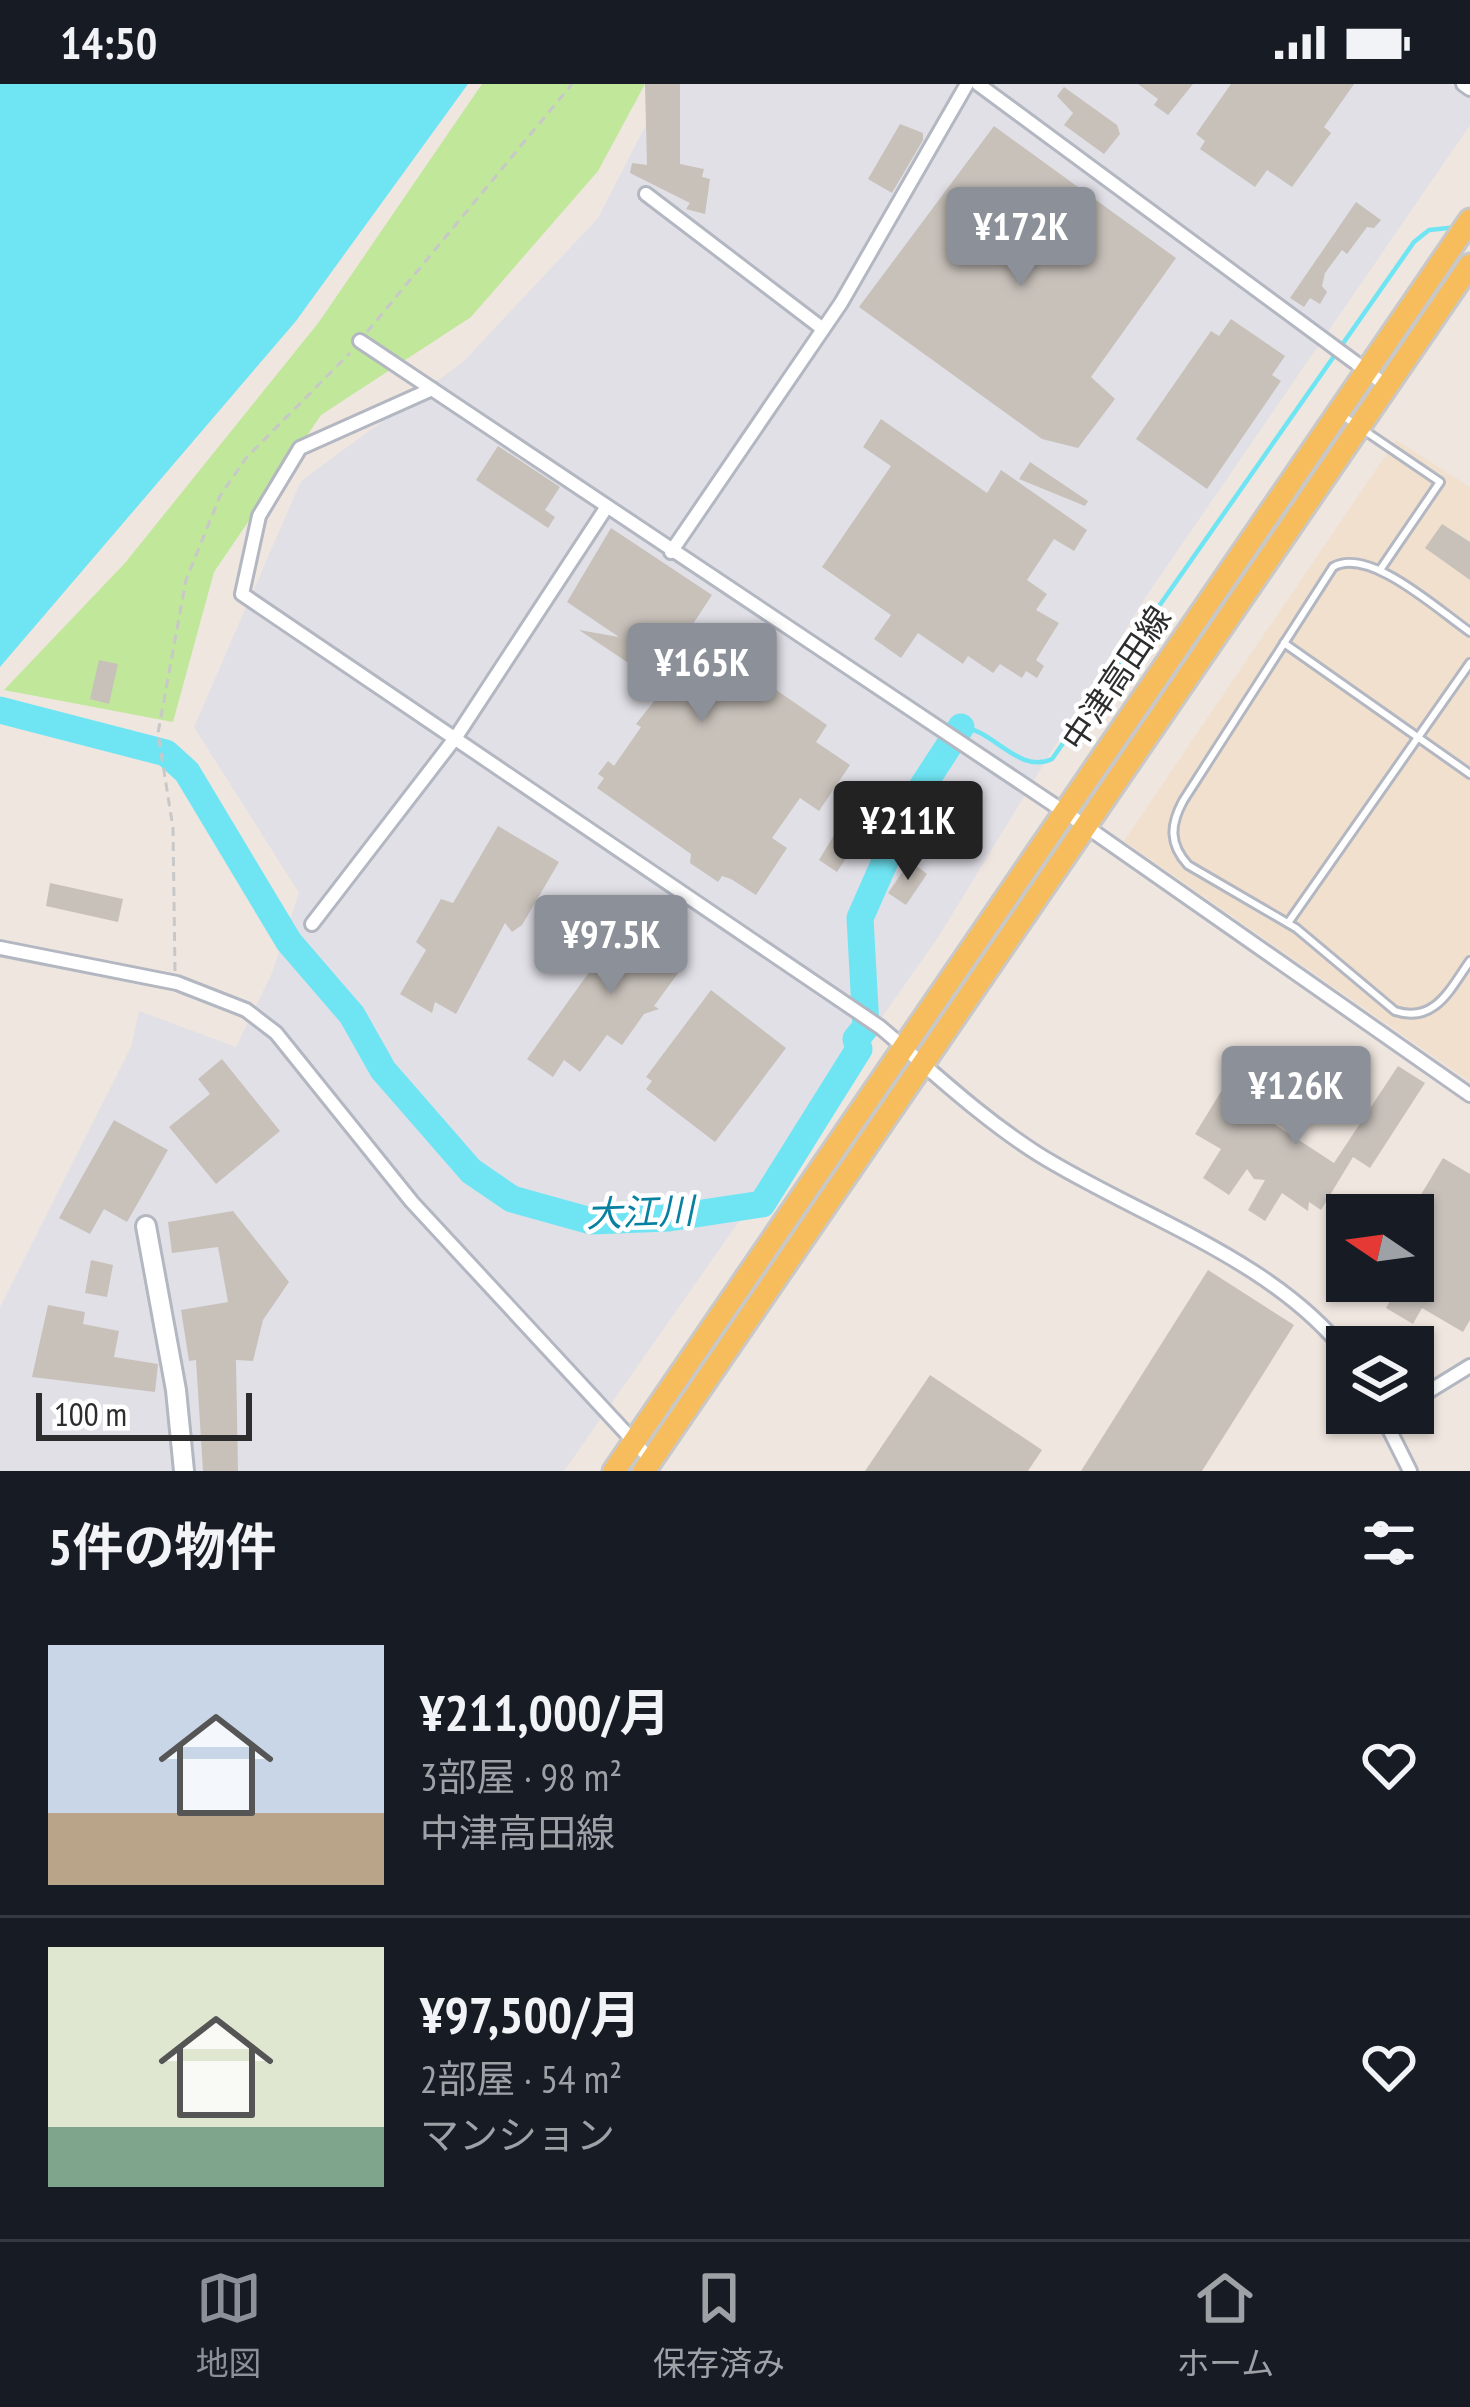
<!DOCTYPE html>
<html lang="ja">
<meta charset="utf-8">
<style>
:root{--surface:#171b24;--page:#20242c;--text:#f1f3f6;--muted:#9ea1a6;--line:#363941;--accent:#8c9099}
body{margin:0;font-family:"PT Sans Narrow","Noto Sans JP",sans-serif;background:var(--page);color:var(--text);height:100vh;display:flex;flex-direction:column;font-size:45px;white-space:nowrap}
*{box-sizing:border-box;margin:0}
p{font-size:39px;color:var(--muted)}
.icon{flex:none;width:66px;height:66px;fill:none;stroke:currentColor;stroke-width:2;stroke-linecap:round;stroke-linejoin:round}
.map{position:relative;height:1387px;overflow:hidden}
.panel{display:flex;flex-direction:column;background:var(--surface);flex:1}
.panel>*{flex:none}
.needle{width:78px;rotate:283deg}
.controls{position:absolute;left:1326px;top:1110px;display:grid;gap:24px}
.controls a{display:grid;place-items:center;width:108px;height:108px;border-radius:0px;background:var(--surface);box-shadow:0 3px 9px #0004;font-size:60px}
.scale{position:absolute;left:36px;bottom:30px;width:216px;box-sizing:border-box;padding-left:12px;border:6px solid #2d2d2d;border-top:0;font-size:33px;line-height:42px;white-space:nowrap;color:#2d2d2d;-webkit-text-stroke:9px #fff;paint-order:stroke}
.price{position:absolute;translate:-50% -102px;padding:0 27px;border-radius:12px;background:var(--accent);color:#fff;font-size:39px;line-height:78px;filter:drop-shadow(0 3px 6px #0008)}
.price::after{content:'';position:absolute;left:50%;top:72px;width:36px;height:27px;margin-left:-18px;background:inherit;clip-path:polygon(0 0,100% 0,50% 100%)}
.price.active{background:#222;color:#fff}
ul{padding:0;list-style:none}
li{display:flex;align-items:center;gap:36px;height:300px;padding:0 48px}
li+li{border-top:3px solid var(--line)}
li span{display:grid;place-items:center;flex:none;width:336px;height:240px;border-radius:0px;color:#555}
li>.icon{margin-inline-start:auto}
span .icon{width:144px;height:144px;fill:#fffc;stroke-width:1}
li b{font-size:51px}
h2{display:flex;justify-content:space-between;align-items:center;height:144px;padding:0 48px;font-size:51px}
.status{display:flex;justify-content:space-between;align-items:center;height:84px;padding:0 60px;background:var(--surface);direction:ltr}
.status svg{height:33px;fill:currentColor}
.dock{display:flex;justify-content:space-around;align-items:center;height:168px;border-top:3px solid var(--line);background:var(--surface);font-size:33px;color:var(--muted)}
.dock a{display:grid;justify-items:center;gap:6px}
.dock .active{color:var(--accent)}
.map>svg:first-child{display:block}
</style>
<div class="status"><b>14:50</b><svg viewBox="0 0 49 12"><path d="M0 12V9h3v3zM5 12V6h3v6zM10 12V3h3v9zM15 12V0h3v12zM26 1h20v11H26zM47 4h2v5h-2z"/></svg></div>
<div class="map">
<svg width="1470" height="1387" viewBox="0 0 1470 1387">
<rect width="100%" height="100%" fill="#efe6df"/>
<!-- industrial -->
<polygon fill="#e1e0e7" points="667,0 1449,0 1470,13 1470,41 1145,514 939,852 564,1387 0,1387 0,1223 131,963 139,927 236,963 272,889 299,809 194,643 301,397 463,278 598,134"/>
<!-- education -->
<polygon fill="#f1e0ce" points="1396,356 1470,403 1470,998 1124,757"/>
<!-- green -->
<polygon fill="#c0e79a" points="482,0 645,0 598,87 471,233 321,331 214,488 173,638 4,606 125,479 319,238"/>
<!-- water -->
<polygon fill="#6fe5f4" points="0,0 468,0 296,237 0,583"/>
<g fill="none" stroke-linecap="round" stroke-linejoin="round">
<!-- stream -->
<path stroke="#6fe5f4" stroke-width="4.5" d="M961 643C993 645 1019 691 1052 675L1414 158 1429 146 1458 143"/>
<!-- river -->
<polyline stroke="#6fe5f4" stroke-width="27" points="0,626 166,669 187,688 289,858 352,931 383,986 471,1087 512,1115 591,1137 669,1134 762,1120 859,965 856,955 866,943 860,834 909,723 961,643"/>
</g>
<!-- building -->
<g fill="#c8c1ba">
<polygon points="645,0 680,0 680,80 704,85 702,93 710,95 705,130 686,125 690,119 630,89 632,79 647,81"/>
<polygon points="1138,0 1193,0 1168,31 1154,21 1158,15"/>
<polygon points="1231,0 1354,0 1324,43 1331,49 1292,103 1267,86 1255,103 1200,65 1205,57 1196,50"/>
<polygon points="1064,3 1117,41 1120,50 1104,70 1064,41 1073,29 1057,12"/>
<polygon points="900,40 923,49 923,56 892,109 868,95"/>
<polygon points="994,42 1176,174 1091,293 1115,315 1078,364 1042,355 859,223"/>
<polygon points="1356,118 1381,136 1374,144 1367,143 1347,170 1342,166 1325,189 1322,202 1327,208 1320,220 1310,214 1304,223 1290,214"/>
<polygon points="1231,235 1285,272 1272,291 1281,297 1207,405 1136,355 1211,247 1219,252"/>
<polygon points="881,335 987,409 1001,386 1087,446 1074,467 1054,455 1027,496 1047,510 1036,526 1059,539 1036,576 1044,582 1037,594 1026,587 1022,594 1000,580 993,589 968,572 963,580 918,549 901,574 874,555 891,531 822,483 891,382 863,363"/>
<polygon points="498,362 560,403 545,426 555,433 548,444 476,396"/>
<polygon points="1030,378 1088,417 1085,422 1019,395"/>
<polygon points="1442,440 1470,458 1470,496 1425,464"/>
<polygon points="611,444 712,511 689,546 827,641 816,658 850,681 819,727 800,714 772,754 787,764 756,811 731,795 722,792 718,798 690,779 691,770 597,704 604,694 598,690 608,677 614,682 641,643 636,640 681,583 660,568 645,590 579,546 619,553 567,518"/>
<polygon points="99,576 118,580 109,620 90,615"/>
<polygon points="498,742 559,778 522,841 512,848 505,839 456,930 435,918 432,929 400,910 426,866 416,858 441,815 453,819"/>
<polygon points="839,743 858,756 837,788 819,776"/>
<polygon points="910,777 927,790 906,821 888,809"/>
<polygon points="50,799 123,815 118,838 46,822"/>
<polygon points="640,829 674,853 664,867 684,881 654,922 659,925 644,930 622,961 607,951 580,988 564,976 553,993 527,975 625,838 630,842"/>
<polygon points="711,906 786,964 715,1058 646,1005 652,997 646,993"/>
<polygon points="222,975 280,1047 216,1100 169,1043 210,1010 198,995"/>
<polygon points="1398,982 1425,999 1370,1084 1353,1073 1321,1126 1309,1118 1308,1127 1282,1109 1265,1137 1248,1126 1265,1096 1254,1095 1247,1085 1229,1111 1203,1094 1221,1065 1195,1050 1222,1006 1334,1079"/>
<polygon points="114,1036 168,1066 127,1138 104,1125 90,1150 59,1134"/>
<polygon points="1443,1074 1470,1090 1470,1236 1463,1248 1422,1224 1413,1240 1386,1224 1402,1197 1413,1197 1413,1124"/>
<polygon points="233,1127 289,1198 263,1236 253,1277 236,1276 238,1387 203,1387 196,1276 189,1277 181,1226 228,1218 218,1163 172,1169 168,1138"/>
<polygon points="91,1176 113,1181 107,1213 85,1209"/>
<polygon points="1208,1186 1294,1241 1202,1387 1081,1387"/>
<polygon points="48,1221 85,1228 83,1240 119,1247 114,1273 158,1280 155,1308 32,1293"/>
<polygon points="930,1291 1042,1366 1028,1387 865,1387"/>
</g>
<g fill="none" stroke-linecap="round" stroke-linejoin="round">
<!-- lane casing -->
<g stroke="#b3b7c1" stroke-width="12">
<g id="lane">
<polyline points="1343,332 1440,398 1380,486"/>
<path d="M1470 548C1438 526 1369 462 1333 483L1183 717C1170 741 1169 760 1188 781L1296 844 1395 927C1435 940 1450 905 1470 877"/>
<polyline points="1284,559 1470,690"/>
<polyline points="1288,839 1470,579"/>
</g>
</g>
<!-- street casing -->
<g stroke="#b3b7c1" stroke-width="18">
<g id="street">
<polyline points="978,0 1387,302"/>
<polyline points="1463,0 1470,5"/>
<polyline points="646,110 823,245"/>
<polyline points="360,257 1084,741 1470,1011"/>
<path d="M432 305 300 364 259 432 242 510 880 943C932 987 980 1033 1038 1070 1139 1133 1272 1174 1347 1270"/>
<polyline points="671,468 841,219 967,0"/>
<polyline points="312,840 456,653 606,424"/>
<polyline points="0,864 177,899 246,926 276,949 412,1118 651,1376"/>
<polyline points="1413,1317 1470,1282"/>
<polyline points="1381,1329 1410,1387"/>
</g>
</g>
<!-- secondary casing -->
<g stroke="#b3b7c1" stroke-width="24">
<polyline id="secondary" points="146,1142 176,1306 184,1387"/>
</g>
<!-- primary casing -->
<g stroke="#c8c8c8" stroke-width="27">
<g id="primary">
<polyline points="614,1387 1470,136"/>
<polyline points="644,1387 1470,181"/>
</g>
</g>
<!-- path -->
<g stroke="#c8c8c8" stroke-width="3" stroke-dasharray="9 6" stroke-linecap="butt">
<polyline points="367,248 572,0"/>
<polyline points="175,887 173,744 158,649 186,496 220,412 246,374 350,269"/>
</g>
<!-- lane -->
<use href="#lane" stroke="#fff" stroke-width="6"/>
<!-- street -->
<use href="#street" stroke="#fff" stroke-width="12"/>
<!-- secondary -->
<use href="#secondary" stroke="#fff" stroke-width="18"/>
<!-- primary -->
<use href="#primary" stroke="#f7bc5c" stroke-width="21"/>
</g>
<g text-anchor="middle" stroke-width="9" stroke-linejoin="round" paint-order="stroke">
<!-- street labels -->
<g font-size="33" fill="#2d2d2d" stroke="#fff">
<text transform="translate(1116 594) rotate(-56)" y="12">中津高田線</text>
</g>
<!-- water labels -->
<g font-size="36" font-style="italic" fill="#0881a0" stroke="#fff">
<text transform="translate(640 1128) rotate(-2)" y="13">大江川</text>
</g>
</g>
</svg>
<div class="controls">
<a><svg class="needle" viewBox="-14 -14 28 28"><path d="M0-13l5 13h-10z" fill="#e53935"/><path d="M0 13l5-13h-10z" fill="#9ea1a6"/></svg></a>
<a><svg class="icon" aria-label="layers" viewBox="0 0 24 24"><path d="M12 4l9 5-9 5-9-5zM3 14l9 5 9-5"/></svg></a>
</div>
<div class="scale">100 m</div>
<b class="price" style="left:1021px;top:205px">¥172K</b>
<b class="price" style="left:702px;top:641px">¥165K</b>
<b class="price active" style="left:908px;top:799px">¥211K</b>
<b class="price" style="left:611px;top:913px">¥97.5K</b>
<b class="price" style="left:1296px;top:1064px">¥126K</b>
</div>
<section class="panel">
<h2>5件の物件<svg class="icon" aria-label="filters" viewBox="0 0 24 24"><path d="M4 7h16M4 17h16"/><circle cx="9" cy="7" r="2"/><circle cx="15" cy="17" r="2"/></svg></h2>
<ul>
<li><span style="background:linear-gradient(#c9d6e8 70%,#b9a48a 0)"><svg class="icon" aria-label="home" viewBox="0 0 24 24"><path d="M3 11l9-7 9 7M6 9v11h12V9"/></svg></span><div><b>¥211,000/月</b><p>3部屋 · 98 m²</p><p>中津高田線</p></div><svg class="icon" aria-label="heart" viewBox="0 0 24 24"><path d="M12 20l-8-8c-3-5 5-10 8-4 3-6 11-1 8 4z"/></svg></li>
<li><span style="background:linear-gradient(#dfe7d0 75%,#7fa58c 0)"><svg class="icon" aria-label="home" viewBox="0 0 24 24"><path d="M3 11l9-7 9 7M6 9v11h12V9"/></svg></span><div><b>¥97,500/月</b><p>2部屋 · 54 m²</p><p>マンション</p></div><svg class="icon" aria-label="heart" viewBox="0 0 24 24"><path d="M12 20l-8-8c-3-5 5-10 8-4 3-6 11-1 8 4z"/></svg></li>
</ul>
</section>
<nav class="dock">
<a class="active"><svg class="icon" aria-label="map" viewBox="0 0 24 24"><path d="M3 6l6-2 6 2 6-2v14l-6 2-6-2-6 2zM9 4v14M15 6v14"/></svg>地図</a>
<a><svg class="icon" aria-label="saved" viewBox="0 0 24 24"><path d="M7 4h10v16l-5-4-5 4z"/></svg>保存済み</a>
<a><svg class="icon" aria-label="home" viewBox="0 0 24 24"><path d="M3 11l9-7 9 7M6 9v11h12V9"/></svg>ホーム</a>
</nav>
